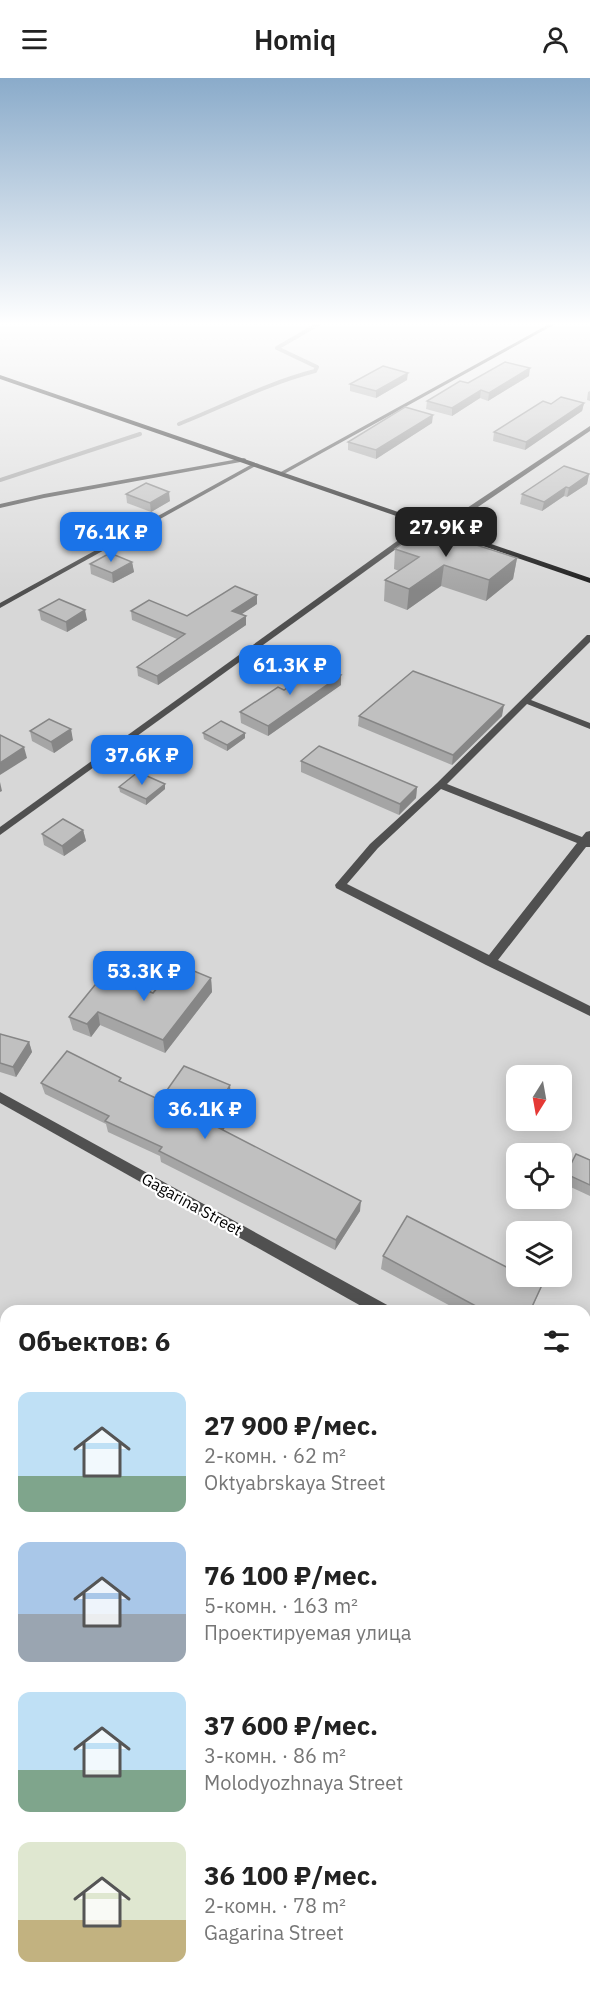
<!DOCTYPE html>
<html lang="ru">
<meta charset="utf-8">
<style>
:root{--surface:#fff;--page:#f6f6f6;--text:#222;--muted:#767676;--accent:#1a73e8}
body{margin:0;font-family:"IBM Plex Sans",sans-serif;background:var(--page);color:var(--text);height:100vh;display:flex;flex-direction:column;font-size:22px;white-space:nowrap}
*{box-sizing:border-box;margin:0}
p{font-size:20px;color:var(--muted)}
.icon{flex:none;width:33px;height:33px;fill:none;stroke:currentColor;stroke-width:2;stroke-linecap:round;stroke-linejoin:round}
.map{position:relative;flex:1;overflow:hidden}
.side{position:absolute;left:0px;top:1227px;width:591px;height:684px;display:flex;flex-direction:column;background:var(--surface);border-radius:18px 18px 0 0;box-shadow:0 3px 15px #0003}
.side>*{flex:none}
.needle{width:39px;rotate:191deg}
.fabs{position:absolute;left:506px;top:987px;display:grid;gap:12px}
.fabs a{display:grid;place-items:center;width:66px;height:66px;border-radius:12px;background:var(--surface);box-shadow:0 3px 15px #0003;font-size:30px}
.price{position:absolute;translate:-50% -51px;padding:0 14px;border-radius:12px;background:var(--accent);color:#fff;font-size:20px;line-height:39px;filter:drop-shadow(0 2px 3px #0008)}
.price::after{content:'';position:absolute;left:50%;top:36px;width:18px;height:14px;margin-left:-9px;background:inherit;clip-path:polygon(0 0,100% 0,50% 100%)}
.price.active{background:#222;color:#fff}
ul{padding:0;list-style:none}
li{display:flex;align-items:center;gap:18px;height:150px;padding:0 18px}
li span{display:grid;place-items:center;flex:none;width:168px;height:120px;border-radius:12px;color:#555}
li>.icon{margin-inline-start:auto}
span .icon{width:72px;height:72px;fill:#fffc;stroke-width:1}
li b{font-size:26px}
h2{display:flex;justify-content:space-between;align-items:center;height:72px;padding:0 18px;font-size:26px}
header{display:flex;justify-content:space-between;align-items:center;height:78px;padding:0 18px;background:var(--surface);font-size:27px;font-weight:600}
.map>svg:first-child{display:block}
</style>
<header><svg class="icon" aria-label="menu" viewBox="0 0 24 24"><path d="M4 6h16M4 12h16M4 18h16"/></svg>Homiq<svg class="icon" aria-label="person" viewBox="0 0 24 24"><circle cx="12" cy="8" r="4"/><path d="M4 21q1-7 8-7t8 7"/></svg></header>
<div class="map">
<svg width="590" height="1911" viewBox="0 0 590 1911">
<rect width="100%" height="100%" fill="#fff"/>
<!-- green -->
<path fill="#d7d7d7" fill-rule="evenodd" d="M0 245H590V1911H0ZM516 998H561V1042H516ZM516 1076H561V1120H516ZM516 1154H561V1198H516ZM6 1233H585V1905H6Z"/>
<g fill="none" stroke-linecap="round" stroke-linejoin="round">
<!-- stream -->
<g stroke="#9e9e9e" stroke-width="4">
<path d="M179 346C224 328 268 305 315 293L317 289 277 270 320 245"/>
<polyline points="0,402 140,356"/>
</g>
<!-- lane -->
<path fill="#505050" fill-rule="evenodd" d="M587 557H590V564L531 622 590 645V651L527 626 447 706 582 759 586 754 590 753V769H586L498 882 590 928V938L486 887 336 810 335 807 370 766 437 705ZM441 711 577 765 489 877 347 806 378 770Z"/>
<!-- street -->
<g fill="#505050" fill-rule="evenodd">
<polygon points="551,245 557,245 284,396 279,395"/>
<polygon points="590,348 590,353 444,452 437,450"/>
<polygon points="244,380 246,381 246,383 44,420 0,430 0,426 44,416"/>
<polygon points="254,385 259,386 0,530 0,525"/>
<polygon points="425,443 432,445 0,757 0,749"/>
<polygon points="0,1014 389,1228 391,1233 370,1233 0,1025"/>
<polygon points="585,1337 590,1339 590,1356 585,1354"/>
</g>
<!-- secondary -->
<polygon fill="#1d1d1d" fill-rule="evenodd" points="0,297 590,500 590,505 0,301"/>
</g>
<!-- wall -->
<g fill="#a5a5a5">
<polygon points="529,298 488,323 480,320 452,338 426,331 427,323 468,305"/>
<polygon points="407,302 376,320 350,313 350,306"/>
<polygon points="590,313 590,323 587,322 588,314"/>
<polygon points="584,325 582,333 525,372 493,363 494,354 551,326"/>
<polygon points="432,345 376,381 348,372 348,364"/>
<polygon points="589,396 587,406 567,419 564,418 542,433 520,426 522,416"/>
<polygon points="126,416 170,423 151,434 127,425"/>
<polygon points="395,471 517,480 513,501 486,523 441,508 407,532 384,523 385,502 399,493 394,491"/>
<polygon points="132,484 134,494 113,505 91,496 90,486"/>
<polygon points="257,526 241,536 246,538 246,547 158,607 138,598 137,589 177,561 132,542 131,533 187,538"/>
<polygon points="39,532 87,542 67,554 41,542"/>
<polygon points="341,597 341,607 268,658 241,645 240,634 284,612"/>
<polygon points="359,638 502,638 452,687 358,648"/>
<polygon points="30,653 73,662 54,675 32,663"/>
<polygon points="203,655 245,660 227,673 204,661"/>
<polygon points="301,683 417,709 416,720 399,737 301,694"/>
<polygon points="119,709 165,711 146,727 120,714"/>
<polygon points="83,752 86,763 64,778 44,767 42,756"/>
<polygon points="211,900 212,914 165,975 100,947 91,959 73,952 69,939"/>
<polygon points="0,956 29,964 32,974 16,999 0,994"/>
<polygon points="41,1005 122,1005 160,1022 231,1016 237,1019 238,1030 223,1052 360,1133 335,1172 161,1084 160,1078 108,1054 106,1046 45,1016"/>
<polygon points="590,1082 590,1118 562,1105 566,1096"/>
<polygon points="383,1178 542,1207 531,1233 460,1233 381,1191"/>
<polygon points="590,1273 590,1314 585,1312 585,1283"/>
</g>
<!-- shaded-wall -->
<g fill="#868686">
<polygon points="530,290 529,298 488,323 489,315"/>
<polygon points="408,295 407,302 376,320 376,313"/>
<polygon points="481,312 480,320 452,338 452,330"/>
<polygon points="584,325 582,333 525,372 526,364"/>
<polygon points="433,337 432,345 376,381 376,372"/>
<polygon points="589,396 587,406 567,419 569,410"/>
<polygon points="566,409 564,418 542,433 544,424"/>
<polygon points="169,414 170,423 151,434 150,425"/>
<polygon points="517,480 513,501 486,523 489,502"/>
<polygon points="132,484 134,494 113,505 112,495"/>
<polygon points="444,487 441,508 407,532 409,511"/>
<polygon points="257,517 257,526 233,542 232,533"/>
<polygon points="85,532 87,542 67,554 66,544"/>
<polygon points="246,538 246,547 158,607 157,598"/>
<polygon points="341,597 341,607 268,658 268,648"/>
<polygon points="504,627 502,638 452,687 453,677"/>
<polygon points="71,651 73,662 54,675 51,664"/>
<polygon points="245,655 245,660 227,673 227,667"/>
<polygon points="24,669 27,680 0,697 0,685"/>
<polygon points="0,704 2,713 0,714"/>
<polygon points="165,706 165,711 146,727 146,721"/>
<polygon points="417,709 416,720 399,737 400,726"/>
<polygon points="83,752 86,763 64,778 62,768"/>
<polygon points="211,900 212,914 165,975 163,962"/>
<polygon points="98,934 100,947 91,959 87,946"/>
<polygon points="29,964 32,974 16,999 13,989"/>
<polygon points="230,1007 231,1019 226,1014"/>
<polygon points="237,1019 238,1030 218,1060 217,1049"/>
<polygon points="361,1123 360,1133 335,1172 336,1162"/>
</g>
<!-- building -->
<g fill="#c0c0c0" stroke="#868686" stroke-width="1.5">
<polygon points="505,284 530,290 489,315 481,312 452,330 427,323 460,303 468,305"/>
<polygon points="383,288 408,295 376,313 350,306"/>
<polygon points="561,319 584,325 526,364 494,354 543,323 551,326"/>
<polygon points="405,329 433,337 376,372 348,364"/>
<polygon points="564,388 589,396 569,410 566,409 544,424 522,416"/>
<polygon points="146,405 169,414 150,425 126,416"/>
<polygon points="423,450 517,480 489,502 444,487 409,511 385,502 419,479 395,471"/>
<polygon points="110,475 132,484 112,495 90,486"/>
<polygon points="235,508 257,517 232,533 246,538 157,598 137,589 185,556 131,533 149,522 187,538"/>
<polygon points="59,521 85,532 66,544 39,532"/>
<polygon points="318,587 341,597 268,648 240,634 278,609 284,612"/>
<polygon points="413,593 504,627 453,677 359,638"/>
<polygon points="49,641 71,651 51,664 30,653"/>
<polygon points="221,643 245,655 227,667 203,655"/>
<polygon points="0,657 24,669 0,685"/>
<polygon points="319,668 417,709 400,726 301,683"/>
<polygon points="138,694 165,706 146,721 119,709"/>
<polygon points="63,741 83,752 62,768 42,756"/>
<polygon points="177,886 211,900 163,962 98,934 87,946 69,939 104,896 153,915"/>
<polygon points="0,956 29,964 13,989 0,985"/>
<polygon points="67,973 121,1000 119,1003 160,1022 184,988 230,1007 226,1014 237,1019 217,1049 361,1123 336,1162 159,1073 162,1069 105,1043 109,1038 41,1005"/>
<polygon points="576,1076 590,1082 590,1107 566,1096"/>
<polygon points="407,1138 516,1194 516,1198 526,1198 542,1207 530,1233 485,1233 383,1178"/>
<polygon points="590,1274 590,1305 585,1303 585,1284"/>
<polygon points="0,1613 6,1617 6,1700 0,1697"/>
</g>
<!-- sky -->
<linearGradient id="sky" x2="0" y2="1"><stop stop-color="#8aabca"/><stop offset="0.48" stop-color="#fff"/><stop offset="1" stop-color="#fff" stop-opacity="0"/></linearGradient>
<rect width="590" height="512" fill="url(#sky)"/>
<g text-anchor="middle" stroke-width="4.5" stroke-linejoin="round" paint-order="stroke">
<!-- street labels -->
<g font-size="16" fill="#000" stroke="#fff">
<text transform="translate(192 1126) rotate(29)" y="6">Gagarina Street</text>
</g>
</g>
</svg>
<div class="fabs">
<a><svg class="needle" viewBox="-14 -14 28 28"><path d="M0-13l5 13h-10z" fill="#e53935"/><path d="M0 13l5-13h-10z" fill="#767676"/></svg></a>
<a><svg class="icon" aria-label="locate" viewBox="0 0 24 24"><circle cx="12" cy="12" r="6"/><path d="M12 2v4M12 18v4M2 12h4M18 12h4"/></svg></a>
<a><svg class="icon" aria-label="layers" viewBox="0 0 24 24"><path d="M12 4l9 5-9 5-9-5zM3 14l9 5 9-5"/></svg></a>
</div>
<b class="price active" style="left:446px;top:480px">27.9K ₽</b>
<b class="price" style="left:111px;top:485px">76.1K ₽</b>
<b class="price" style="left:290px;top:618px">61.3K ₽</b>
<b class="price" style="left:142px;top:708px">37.6K ₽</b>
<b class="price" style="left:144px;top:924px">53.3K ₽</b>
<b class="price" style="left:205px;top:1062px">36.1K ₽</b>
<section class="side">
<h2>Объектов: 6<svg class="icon" aria-label="filters" viewBox="0 0 24 24"><path d="M4 7h16M4 17h16"/><circle cx="9" cy="7" r="2"/><circle cx="15" cy="17" r="2"/></svg></h2>
<ul>
<li><span style="background:linear-gradient(#bfe0f5 70%,#7fa58c 0)"><svg class="icon" aria-label="home" viewBox="0 0 24 24"><path d="M3 11l9-7 9 7M6 9v11h12V9"/></svg></span><div><b>27 900 ₽/мес.</b><p>2-комн. · 62 m²</p><p>Oktyabrskaya Street</p></div></li>
<li><span style="background:linear-gradient(#a9c7e8 60%,#9aa5b1 0)"><svg class="icon" aria-label="home" viewBox="0 0 24 24"><path d="M3 11l9-7 9 7M6 9v11h12V9"/></svg></span><div><b>76 100 ₽/мес.</b><p>5-комн. · 163 m²</p><p>Проектируемая улица</p></div></li>
<li><span style="background:linear-gradient(#bfe0f5 65%,#7fa58c 0)"><svg class="icon" aria-label="home" viewBox="0 0 24 24"><path d="M3 11l9-7 9 7M6 9v11h12V9"/></svg></span><div><b>37 600 ₽/мес.</b><p>3-комн. · 86 m²</p><p>Molodyozhnaya Street</p></div></li>
<li><span style="background:linear-gradient(#dfe7d0 65%,#c2b280 0)"><svg class="icon" aria-label="home" viewBox="0 0 24 24"><path d="M3 11l9-7 9 7M6 9v11h12V9"/></svg></span><div><b>36 100 ₽/мес.</b><p>2-комн. · 78 m²</p><p>Gagarina Street</p></div></li>
</ul>
</section>
</div>
